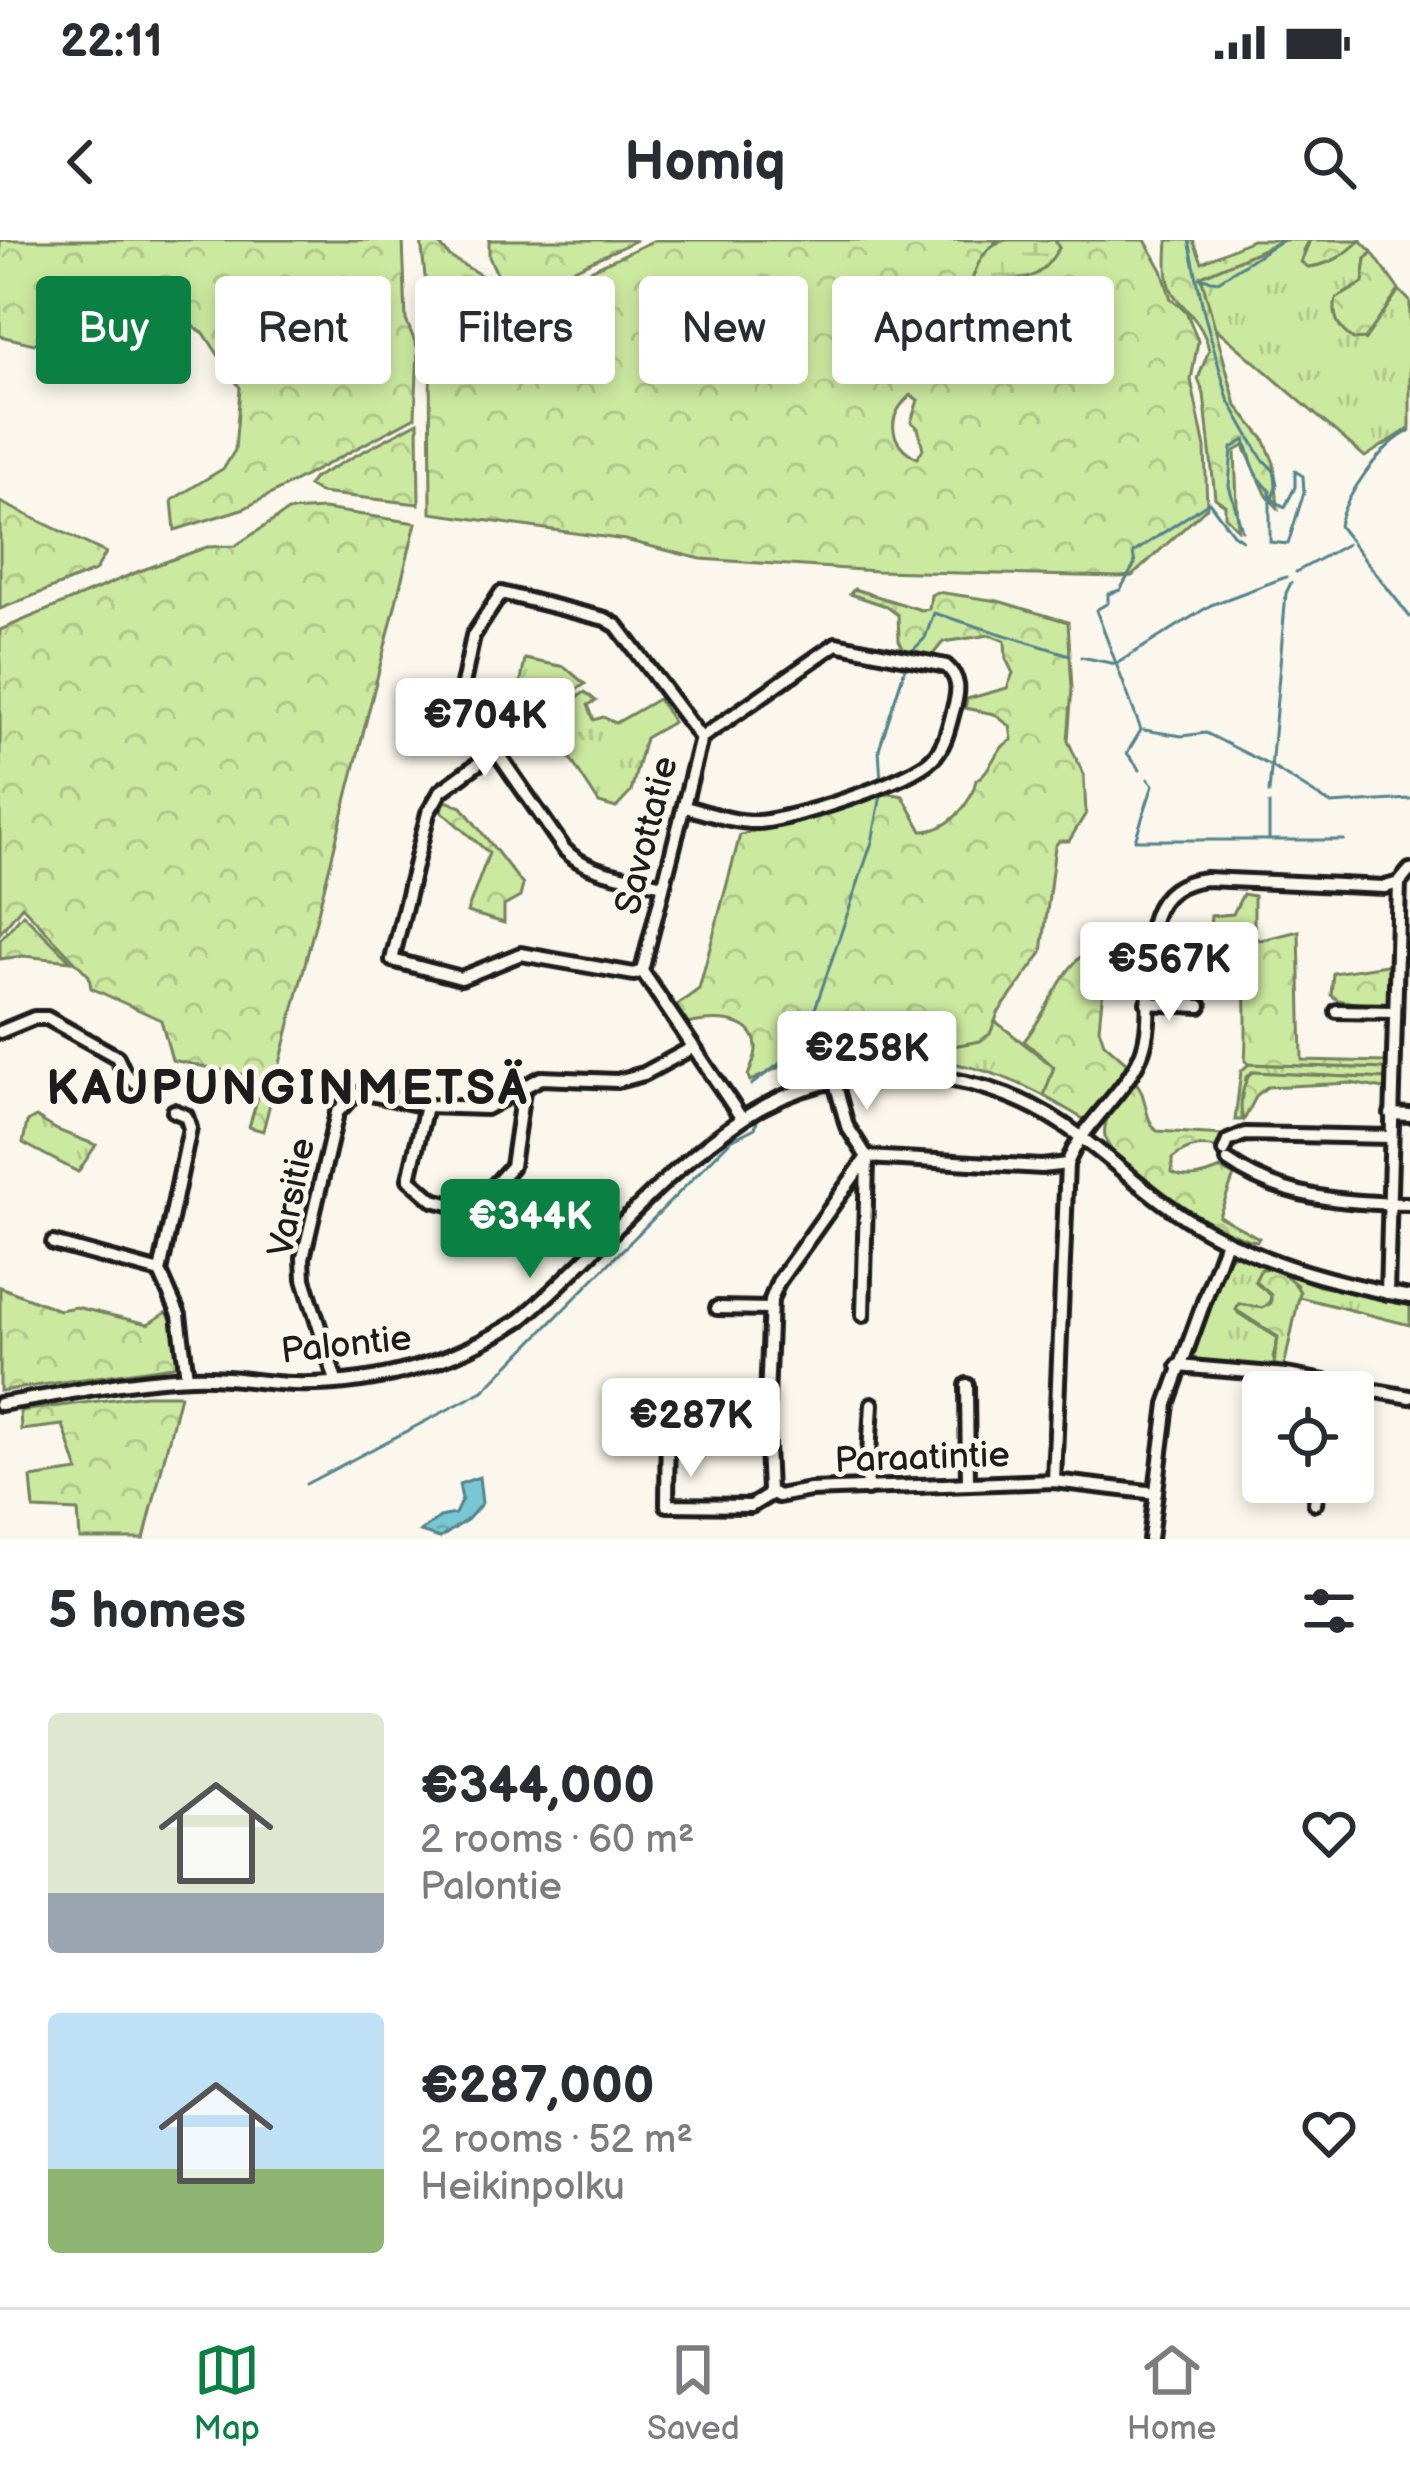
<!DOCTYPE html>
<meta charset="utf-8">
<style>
:root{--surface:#fff;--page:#f7f7f7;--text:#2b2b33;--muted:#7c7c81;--line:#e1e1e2;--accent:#0b8043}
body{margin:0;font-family:"Balsamiq Sans",sans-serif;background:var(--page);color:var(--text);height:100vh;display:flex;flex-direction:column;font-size:45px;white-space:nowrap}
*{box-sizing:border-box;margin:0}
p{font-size:39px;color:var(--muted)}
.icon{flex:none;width:66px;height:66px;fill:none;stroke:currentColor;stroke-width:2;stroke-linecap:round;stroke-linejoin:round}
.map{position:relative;height:1299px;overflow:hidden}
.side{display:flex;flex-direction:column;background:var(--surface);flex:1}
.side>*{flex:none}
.guide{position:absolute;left:36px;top:36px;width:1338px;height:108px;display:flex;gap:24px}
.fabs{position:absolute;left:1242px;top:1131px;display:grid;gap:24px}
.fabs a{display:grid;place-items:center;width:132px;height:132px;border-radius:12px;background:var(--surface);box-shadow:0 6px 18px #0003;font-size:60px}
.price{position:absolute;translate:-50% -102px;padding:0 27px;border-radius:12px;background:#fff;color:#222;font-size:39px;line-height:78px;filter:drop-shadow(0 3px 6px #0008)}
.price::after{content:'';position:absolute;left:50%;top:72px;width:36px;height:27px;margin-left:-18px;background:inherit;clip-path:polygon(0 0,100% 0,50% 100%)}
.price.current{background:var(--accent);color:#fff}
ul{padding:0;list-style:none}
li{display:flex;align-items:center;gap:36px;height:300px;padding:0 48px}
li span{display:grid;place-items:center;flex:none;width:336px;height:240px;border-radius:12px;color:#555}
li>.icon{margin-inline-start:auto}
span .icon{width:144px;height:144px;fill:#fffc;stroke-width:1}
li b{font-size:51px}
h2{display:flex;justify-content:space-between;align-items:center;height:144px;padding:0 48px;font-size:51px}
.pill{padding:0 42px;border-radius:12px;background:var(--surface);box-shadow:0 6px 18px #0003;font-size:42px;line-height:108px}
.pill.current{background:var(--accent);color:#fff}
.status{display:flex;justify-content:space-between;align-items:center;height:84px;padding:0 60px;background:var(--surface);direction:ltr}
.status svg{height:33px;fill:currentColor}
header{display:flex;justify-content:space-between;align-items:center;height:156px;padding:0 48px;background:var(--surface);font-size:54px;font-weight:700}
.dock{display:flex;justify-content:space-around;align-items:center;height:168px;border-top:3px solid var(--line);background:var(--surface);font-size:33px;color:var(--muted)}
.dock a{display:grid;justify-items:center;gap:6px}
.dock .current{color:var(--accent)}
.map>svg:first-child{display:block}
</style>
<div class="status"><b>22:11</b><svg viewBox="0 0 49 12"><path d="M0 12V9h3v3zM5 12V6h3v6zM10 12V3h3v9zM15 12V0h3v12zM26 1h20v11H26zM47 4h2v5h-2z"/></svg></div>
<header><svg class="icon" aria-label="back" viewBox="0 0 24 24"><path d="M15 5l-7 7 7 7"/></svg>Homiq<svg class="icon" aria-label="search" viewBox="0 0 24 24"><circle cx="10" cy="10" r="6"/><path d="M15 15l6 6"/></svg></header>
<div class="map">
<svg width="1410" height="1299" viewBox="0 0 1410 1299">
<defs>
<pattern id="grass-tufts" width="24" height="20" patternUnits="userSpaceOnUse" patternTransform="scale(3)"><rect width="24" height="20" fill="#cce9a0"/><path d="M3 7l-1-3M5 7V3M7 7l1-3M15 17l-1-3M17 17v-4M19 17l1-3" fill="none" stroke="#afc789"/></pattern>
<pattern id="forest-crowns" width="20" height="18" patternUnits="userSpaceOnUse" patternTransform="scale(3)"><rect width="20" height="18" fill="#cce9a0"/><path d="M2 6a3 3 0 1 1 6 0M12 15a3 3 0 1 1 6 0" fill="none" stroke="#afc789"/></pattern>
<pattern id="wetland-marsh" width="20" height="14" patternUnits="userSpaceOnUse" patternTransform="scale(3)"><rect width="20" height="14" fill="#cce9a0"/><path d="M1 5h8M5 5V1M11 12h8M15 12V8" fill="none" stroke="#afc789"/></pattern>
<pattern id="water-ripples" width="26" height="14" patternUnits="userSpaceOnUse" patternTransform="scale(3)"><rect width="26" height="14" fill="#78c8d3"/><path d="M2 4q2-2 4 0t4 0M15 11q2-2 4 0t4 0" fill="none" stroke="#67abb5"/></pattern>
</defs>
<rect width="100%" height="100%" fill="#fbf7ec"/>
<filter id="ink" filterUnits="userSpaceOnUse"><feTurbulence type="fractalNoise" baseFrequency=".00833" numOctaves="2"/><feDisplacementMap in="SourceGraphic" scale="24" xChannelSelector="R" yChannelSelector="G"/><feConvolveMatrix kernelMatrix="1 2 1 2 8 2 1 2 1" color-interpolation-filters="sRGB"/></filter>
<g filter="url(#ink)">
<!-- grass -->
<g fill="url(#grass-tufts)" stroke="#74825e" stroke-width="3">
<path d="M1284 0H1310L1303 10 1309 27C1331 24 1344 16 1360 0L1372 12 1366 19 1363 43 1337 58 1365 99 1399 50 1410 61V188L1365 217 1213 86 1201 36Z"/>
<polygon points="525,419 565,427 585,444 538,474 520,446"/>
<polygon points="585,452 596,461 588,465 594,480 603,477 616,483 658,459 673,482 645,498 631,552 616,568 599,563 549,486 504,514 500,508"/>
<path d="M995 781 1054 827 1044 856C994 829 947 818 890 818L893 806 903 793 937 809 980 801Z"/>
<polygon points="1249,824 1387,829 1385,839 1252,832 1246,837 1242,880 1235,880 1241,831"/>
<polygon points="36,877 57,890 96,905 78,932 23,903 27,882"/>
<polygon points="1234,1013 1319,1046 1410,1062 1410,1085 1299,1057 1297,1045 1271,1029 1257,1044 1271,1055 1269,1065 1262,1068 1239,1064 1238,1073 1278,1098 1273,1117 1276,1126 1284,1127 1284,1132 1195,1123 1188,1120 1220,1028"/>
</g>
<!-- forest -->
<g fill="url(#forest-crowns)" stroke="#74825e" stroke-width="3" fill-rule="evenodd">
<polygon points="0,0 403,0 406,80 418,109 415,177 245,268 175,290 172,260 224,228 235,210 240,148 204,93 148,58 107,53 34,104 0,96"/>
<polygon points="421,0 436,0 450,17 484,37 483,73 464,82 436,87 430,82"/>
<polygon points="489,0 637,0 494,66 497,34 489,17"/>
<path d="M655 0H1006L995 2 989 44 1004 39 1024 42 1059 8 1055 0H1145L1162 30 1171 59 1186 71 1198 101 1191 140 1205 208 1207 267 1132 336 1119 337 876 331 701 319 625 300 431 273 430 110 442 99ZM911 155 918 160 911 182 918 188 923 209 917 218C888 203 886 176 911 155Z"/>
<path d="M1168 0H1193L1202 22 1252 0H1284L1201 36 1236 165 1264 199 1274 223 1278 268 1267 256 1244 206 1235 211 1238 289 1225 276V265L1215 258 1204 154 1198 139 1209 110C1204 87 1192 76 1177 59 1164 44 1167 19 1168 0Z"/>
<path d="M1310 0H1360C1344 16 1331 24 1308 27L1301 22Z"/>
<path d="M1372 12 1399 50 1365 99 1354 100C1339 90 1332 76 1336 59L1363 43 1366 19Z"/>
<polygon points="418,182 419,264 320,253 308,246 314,238"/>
<polygon points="0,262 106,313 95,331 0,369"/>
<polygon points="324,269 416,283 263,891 249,887 260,850 244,835 172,820 161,780 91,748 89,736 22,666 0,693 0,390 137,332 207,307 235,306 288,271"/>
<path d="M854 349 921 370 929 369 931 355 937 352 998 361 1068 382 1072 448 1068 501 1084 535 1086 573 1069 601H1059L1055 606 1042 713 998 773 990 794 980 801 937 809 903 793 893 806 890 818 846 822 825 805 817 810 807 806 796 828 782 826 750 841 748 836C751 827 757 816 756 806 753 775 706 778 685 785L673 768 699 749 740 595C779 586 873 545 903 556L922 591C948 591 971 565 976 540 992 531 994 508 1012 500L1010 486 994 474 965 468 967 459 1007 448 1013 433 1006 419 1005 401 990 395 943 402 930 418 904 410 899 400 898 375 886 366 850 354Z"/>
<polygon points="446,561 462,567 523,645 520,657 504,666 504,683 467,672 489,613 441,571"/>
<path d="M1243 654 1254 656V698L1261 700 1299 691 1302 820 1386 822 1387 829 1249 824 1245 821C1246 806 1248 732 1240 724 1238 722 1234 722 1232 721L1212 730 1155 719 1159 706H1208L1211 676 1233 674Z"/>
<polygon points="23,674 71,721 23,716 0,719 0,700"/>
<path d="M1103 701 1107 708 1099 788 1104 803 1128 824 1087 881 1044 856 1054 827 1024 801C1052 767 1061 721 1103 701Z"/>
<polygon points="1393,724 1389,769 1338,760 1331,755 1333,733"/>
<path d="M1252 832 1385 839 1384 849 1351 843 1267 847 1257 855 1244 880C1238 870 1242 842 1252 832Z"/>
<path d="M1135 841C1148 856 1143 878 1157 891L1226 895 1220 909C1201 904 1188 906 1172 919V933C1189 941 1204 936 1221 929L1234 936 1219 976 1259 998 1257 1001C1227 999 1109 926 1105 897 1101 875 1122 856 1135 841Z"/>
<path d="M1261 1029C1276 1027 1293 1038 1300 1052L1284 1127 1274 1124 1278 1097 1236 1070 1239 1064 1262 1068 1271 1063V1055L1255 1041Z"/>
<polygon points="0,1047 59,1070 76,1067 148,1084 167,1072 174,1085 180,1125 0,1151"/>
<polygon points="145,1155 180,1155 144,1299 80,1299 78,1271 34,1269 31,1238 78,1231 63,1185 21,1190 20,1171"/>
</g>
<!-- wetland -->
<path fill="url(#wetland-marsh)" stroke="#74825e" stroke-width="3" d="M1006 0H1055L1059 8C1029 57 1017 27 979 49L971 43C977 24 985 4 1006 0Z"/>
<!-- water -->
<polygon fill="url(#water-ripples)" stroke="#53838a" stroke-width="3" points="479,1237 482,1263 468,1279 440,1298 420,1292 440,1277 455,1274 462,1259 459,1244"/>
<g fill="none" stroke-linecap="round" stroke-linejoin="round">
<!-- stream -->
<g stroke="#53838a" stroke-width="3">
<polyline points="1189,0 1204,73 1228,159 1261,217 1274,231 1277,244 1272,259 1285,267 1295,247 1295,231 1303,236 1304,252 1288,304 1270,302 1270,251 1255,233 1245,200 1232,208 1229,246 1242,290"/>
<polyline points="1200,38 1218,41 1282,0"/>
<path d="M1410 191C1383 202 1343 258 1339 286L1410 377"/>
<polyline points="1296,332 1347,304"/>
<polyline points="911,412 925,398 934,373 1070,415"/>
<polyline points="1081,417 1116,424 1211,365 1286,337"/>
<polyline points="1144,490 1182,496 1206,493 1269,525 1331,564 1410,559"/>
<polyline points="1140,530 1127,513 1141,490 1096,370 1108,363 1108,354 1120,350 1135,324 1133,313 1209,262 1233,294 1242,300"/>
<polyline points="1148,539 1153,545 1135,600 1344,600"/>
<polyline points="881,541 879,509 906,425"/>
<polyline points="1269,553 1286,353 1291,343"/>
<polyline points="1269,564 1269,599"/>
<polyline points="751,845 802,807 872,602 881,555"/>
<polyline points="306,1244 483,1151 731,900 755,888 757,881"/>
</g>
<!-- minor casing -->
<g stroke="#1c1c1c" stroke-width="20">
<g id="minor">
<polyline points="494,512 441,551 428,573 392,720 461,738 521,714 634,734 642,731"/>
<path d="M685 567C708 573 735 583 758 582 792 580 909 542 932 519 946 506 949 485 954 468 959 451 960 438 946 426L836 404 701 498 642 731 742 879"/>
<path d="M663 645C631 637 587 634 564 609L460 459 473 396 501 353 605 379 617 386 701 498"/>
<polyline points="1147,763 1200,766"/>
<polyline points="1337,771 1394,772"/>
<polyline points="0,792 34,778 47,778 117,817 124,832 134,842"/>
<polyline points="835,842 847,886 867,917"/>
<polyline points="426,866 409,939 433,960 453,965 478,959 491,949 512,926 523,851"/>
<polyline points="174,871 186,876 190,888 160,1032 179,1075 187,1137"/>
<polyline points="1391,874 1410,875"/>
<polyline points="1224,911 1228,901 1245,894 1391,897"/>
<polyline points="867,917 778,1042 771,1060 766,1184 769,1251 778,1256 810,1250 1054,1241 1156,1253"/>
<polyline points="867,917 1042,927 1067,924"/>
<path d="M1228 921C1282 959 1346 963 1410 964"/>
<polyline points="491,949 534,990 559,966"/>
<polyline points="53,1003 160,1032"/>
<polyline points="1387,1053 1399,643 1410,630"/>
<polyline points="717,1068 770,1069"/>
<polyline points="863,1075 867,921"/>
<polyline points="1178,1126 1286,1135 1410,1157"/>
<polyline points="336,1141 304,1039 303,1018 337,873 354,854 366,853 426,866 486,868 541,838 617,841 644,834 692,808"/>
<polyline points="967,1145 968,1244"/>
<path d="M0 1164C63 1155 128 1139 192 1137 226 1135 259 1143 293 1144 375 1146 451 1124 520 1080 596 1016 660 933 744 878 839 816 971 822 1064 885 1114 919 1156 964 1211 993 1273 1027 1342 1044 1410 1057"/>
<polyline points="668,1173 667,1265 751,1266 771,1254"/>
<path d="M1054 1241 1067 924C1083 883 1124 855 1141 815 1165 760 1116 648 1206 639L1385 647 1399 643"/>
<polyline points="867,1249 872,1164"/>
<polyline points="1315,1263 1319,1242"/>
<polyline points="1150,1299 1167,1164 1226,1001"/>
</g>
</g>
<!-- minor -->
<use href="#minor" stroke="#fbf7ec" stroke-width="10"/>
</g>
</g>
<g text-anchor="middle" stroke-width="10" stroke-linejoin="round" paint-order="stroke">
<!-- street labels -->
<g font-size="36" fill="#1c1c1c" stroke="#fbf7ec">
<text transform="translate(645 595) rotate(-76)" y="13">Savottatie</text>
<text transform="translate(290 957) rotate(-79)" y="13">Varsitie</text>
<text transform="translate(346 1103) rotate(-6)" y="13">Palontie</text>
<text transform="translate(922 1216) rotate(-2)" y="13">Paraatintie</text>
</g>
<!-- district labels -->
<g font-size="48" font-weight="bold" letter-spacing="3" fill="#1c1c1c" stroke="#fbf7ec">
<text x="288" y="864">KAUPUNGINMETSÄ</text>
</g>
</g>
</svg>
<div class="fabs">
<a><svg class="icon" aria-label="locate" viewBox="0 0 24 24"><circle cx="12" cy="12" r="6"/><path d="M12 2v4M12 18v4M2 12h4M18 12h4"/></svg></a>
</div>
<b class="price" style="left:485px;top:540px">€704K</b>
<b class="price" style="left:1169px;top:784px">€567K</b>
<b class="price" style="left:867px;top:873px">€258K</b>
<b class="price current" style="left:530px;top:1041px">€344K</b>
<b class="price" style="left:691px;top:1240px">€287K</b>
<div class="guide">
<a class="pill current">Buy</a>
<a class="pill">Rent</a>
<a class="pill">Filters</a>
<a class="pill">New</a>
<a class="pill">Apartment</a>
</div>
</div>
<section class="side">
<h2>5 homes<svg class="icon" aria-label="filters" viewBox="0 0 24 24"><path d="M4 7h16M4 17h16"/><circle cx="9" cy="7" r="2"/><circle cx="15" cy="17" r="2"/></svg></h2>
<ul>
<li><span style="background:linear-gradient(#dfe7d0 75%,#9aa5b1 0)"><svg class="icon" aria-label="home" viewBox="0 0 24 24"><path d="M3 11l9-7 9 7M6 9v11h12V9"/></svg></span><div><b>€344,000</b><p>2 rooms · 60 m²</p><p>Palontie</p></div><svg class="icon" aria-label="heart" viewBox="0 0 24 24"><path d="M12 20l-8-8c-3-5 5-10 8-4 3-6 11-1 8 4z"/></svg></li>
<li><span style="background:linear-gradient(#bfe0f5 65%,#8fb573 0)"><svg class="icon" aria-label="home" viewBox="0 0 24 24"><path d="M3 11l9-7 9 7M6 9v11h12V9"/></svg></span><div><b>€287,000</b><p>2 rooms · 52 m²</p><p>Heikinpolku</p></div><svg class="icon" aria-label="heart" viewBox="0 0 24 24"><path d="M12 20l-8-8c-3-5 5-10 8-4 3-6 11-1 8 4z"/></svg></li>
</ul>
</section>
<nav class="dock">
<a class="current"><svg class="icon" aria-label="map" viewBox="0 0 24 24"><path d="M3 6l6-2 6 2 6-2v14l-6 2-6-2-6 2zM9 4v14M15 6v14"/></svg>Map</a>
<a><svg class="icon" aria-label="saved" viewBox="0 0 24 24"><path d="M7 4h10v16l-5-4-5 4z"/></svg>Saved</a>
<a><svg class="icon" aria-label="home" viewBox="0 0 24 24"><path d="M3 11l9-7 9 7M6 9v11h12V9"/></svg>Home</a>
</nav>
